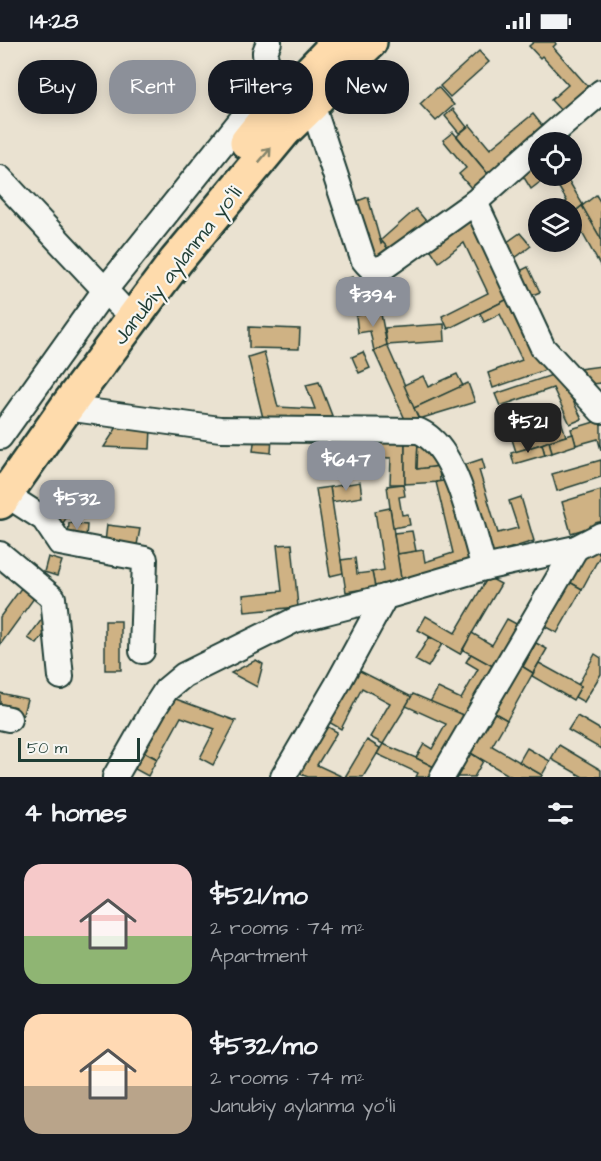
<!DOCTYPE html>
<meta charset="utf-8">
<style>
:root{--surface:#171b24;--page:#20242c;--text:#f1f3f6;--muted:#9ea1a6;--accent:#8c9099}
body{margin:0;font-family:"Architects Daughter",sans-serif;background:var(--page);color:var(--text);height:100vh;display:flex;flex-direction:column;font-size:22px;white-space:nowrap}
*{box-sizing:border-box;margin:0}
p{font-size:20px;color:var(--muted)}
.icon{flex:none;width:33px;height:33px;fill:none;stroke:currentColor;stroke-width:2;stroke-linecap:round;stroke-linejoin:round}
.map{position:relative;height:735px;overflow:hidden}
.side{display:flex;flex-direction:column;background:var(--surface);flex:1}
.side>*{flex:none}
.top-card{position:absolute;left:18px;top:18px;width:566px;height:54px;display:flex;gap:12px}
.fabs{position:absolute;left:528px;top:90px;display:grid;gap:12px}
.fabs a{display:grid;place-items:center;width:54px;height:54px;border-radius:50%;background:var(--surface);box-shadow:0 3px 15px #0003;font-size:30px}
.scale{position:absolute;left:18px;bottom:15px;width:122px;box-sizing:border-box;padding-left:6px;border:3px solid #1f3d34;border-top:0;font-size:16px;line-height:21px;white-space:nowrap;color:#1f3d34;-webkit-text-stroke:4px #f6f6f2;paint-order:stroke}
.price{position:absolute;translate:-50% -51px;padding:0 14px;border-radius:12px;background:var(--accent);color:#fff;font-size:20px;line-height:39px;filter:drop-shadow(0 2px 3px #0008)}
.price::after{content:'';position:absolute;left:50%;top:36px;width:18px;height:14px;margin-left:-9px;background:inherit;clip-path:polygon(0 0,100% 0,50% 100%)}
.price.on{background:#222;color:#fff}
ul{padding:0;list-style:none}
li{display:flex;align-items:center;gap:18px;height:150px;padding:0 24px}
li span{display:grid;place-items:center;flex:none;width:168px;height:120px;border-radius:18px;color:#555}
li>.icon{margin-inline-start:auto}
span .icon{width:72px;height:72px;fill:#fffc;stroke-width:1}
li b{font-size:26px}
h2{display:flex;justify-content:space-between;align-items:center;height:72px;padding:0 24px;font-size:26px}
.tag{padding:0 21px;border-radius:24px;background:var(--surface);box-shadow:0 3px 15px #0003;font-size:21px;line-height:54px}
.tag.on{background:var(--accent);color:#fff}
.status{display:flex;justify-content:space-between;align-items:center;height:42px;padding:0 30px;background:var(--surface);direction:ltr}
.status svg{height:16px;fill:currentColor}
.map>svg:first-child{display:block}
</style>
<div class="status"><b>14:28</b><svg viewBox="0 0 49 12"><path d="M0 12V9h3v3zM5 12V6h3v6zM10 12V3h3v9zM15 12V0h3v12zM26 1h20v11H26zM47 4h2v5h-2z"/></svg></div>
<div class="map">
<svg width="601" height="735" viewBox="0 0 601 735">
<rect width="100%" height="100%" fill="#eae2d1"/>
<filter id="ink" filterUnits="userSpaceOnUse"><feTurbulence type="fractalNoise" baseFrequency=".0167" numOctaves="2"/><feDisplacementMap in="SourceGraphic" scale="12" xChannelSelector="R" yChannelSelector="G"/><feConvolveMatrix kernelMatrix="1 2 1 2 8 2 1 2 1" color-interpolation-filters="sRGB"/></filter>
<g filter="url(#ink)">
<!-- building -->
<g fill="#cfb284" stroke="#1f3d34" stroke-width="1.5">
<polygon points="534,0 555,0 556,2 553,5 591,48 564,72 551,58 568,43 542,14 540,16 529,4"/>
<polygon points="479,9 489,20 450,55 440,44"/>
<polygon points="438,45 454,63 436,79 420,62"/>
<polygon points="453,67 467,85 459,91 445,74"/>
<polygon points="533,72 544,86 488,132 457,94 470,83 490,107"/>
<polygon points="453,90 488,132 471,146 459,132 466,126 443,98"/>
<polygon points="538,121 538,134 548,134 531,147 523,134"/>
<polygon points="552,134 566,134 583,163 572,172 572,166 560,166 559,165 567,159"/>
<polygon points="596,153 601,161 601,197 582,164"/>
<polygon points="368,155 381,202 383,200 390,209 372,218 355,160"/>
<polygon points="582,164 601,197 601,225 580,187 572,193 572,172"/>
<polygon points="416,167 426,179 391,210 381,198"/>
<polygon points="470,176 510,256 448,287 442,274 488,251 464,201 439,220 429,205"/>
<polygon points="520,191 531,204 511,219 503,203"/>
<polygon points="528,225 540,250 525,256 514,232"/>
<polygon points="353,235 356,247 340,251 337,239"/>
<polygon points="379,250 380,267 356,274 356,257"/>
<polygon points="510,256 545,328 493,346 488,331 522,318 500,272 484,280 480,271"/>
<polygon points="380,267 387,303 374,309 370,289 358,291 356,274"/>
<polygon points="444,282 445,299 387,303 385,286"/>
<polygon points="249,285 300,287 299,307 249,306"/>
<polygon points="387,303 421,380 409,386 374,309"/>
<polygon points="264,310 278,365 315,367 306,343 319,340 336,384 264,380 248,315"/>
<polygon points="363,310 370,326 359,331 352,315"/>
<polygon points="601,324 601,341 581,343 579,327"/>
<polygon points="457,332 463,344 414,366 404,343 423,334 428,345"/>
<polygon points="555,332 563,339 582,377 570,382 553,346 500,364 495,352"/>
<polygon points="468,341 475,360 419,377 414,366"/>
<polygon points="601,378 601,408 598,397 576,403 571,387"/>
<polygon points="561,379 566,394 516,410 511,394"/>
<polygon points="117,385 151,386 150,407 104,405"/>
<polygon points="573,392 576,403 552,411 549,399"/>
<polygon points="255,393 272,395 271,411 253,409"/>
<polygon points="319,393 405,396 405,442 390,442 391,416 318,413"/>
<polygon points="405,396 418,397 417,427 439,424 440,440 405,442"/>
<polygon points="418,397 439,424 417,427"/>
<polygon points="549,399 552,411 545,413 542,402"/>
<polygon points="542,402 545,413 514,422 511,411"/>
<polygon points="482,417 485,427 479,428 498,491 518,486 509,459 521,455 534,499 491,512 464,423"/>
<polygon points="601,418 601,435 557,449 552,432"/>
<polygon points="450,438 474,523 402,543 397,512 423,508 425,520 453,511 436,440"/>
<polygon points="360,440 362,455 332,460 330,445"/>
<polygon points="403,442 405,454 399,455 402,473 408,472 410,483 393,486 387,444"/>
<polygon points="330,445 343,531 330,534 316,447"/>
<polygon points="601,448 601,482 571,491 562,460"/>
<polygon points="72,450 80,455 63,481 55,475"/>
<polygon points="390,466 402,543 375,547 372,530 384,528 375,469"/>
<polygon points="69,481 87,483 86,496 68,495"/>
<polygon points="107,483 140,487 137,503 105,500"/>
<polygon points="412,489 416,509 397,512 394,491"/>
<polygon points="292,502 298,565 245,570 243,553 282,549 277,503"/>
<polygon points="593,508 601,512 582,547 566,538 581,512"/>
<polygon points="48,515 62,519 57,534 44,530"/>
<polygon points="355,516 357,532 372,530 375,545 346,550 341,518"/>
<polygon points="488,535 501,542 460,612 418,588 426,574 455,591"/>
<polygon points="566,538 582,547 557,591 542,583"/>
<polygon points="24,542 37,552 0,603 0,575"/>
<polygon points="42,577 51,583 37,602 28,596"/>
<polygon points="507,577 522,585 498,627 463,608 472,591 492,603"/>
<rect x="105" y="579" width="16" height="49"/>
<polygon points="429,595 442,602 428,625 415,618"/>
<polygon points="536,601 547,607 533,631 523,625"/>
<polygon points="471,612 498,627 470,676 430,660 438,646 461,657 478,627 466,620"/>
<polygon points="595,612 601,616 601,632 584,660 575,655 581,644 578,643"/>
<polygon points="256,618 263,622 257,645 231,631"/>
<polygon points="539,621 581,644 573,658 532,634"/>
<polygon points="520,623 533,631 507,678 493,670"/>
<polygon points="354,626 412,655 383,702 370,695 390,661 362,646 341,687 327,679"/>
<polygon points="0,651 27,657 22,676 0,671"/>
<polygon points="413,652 470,676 440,728 416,716 424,702 432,707 446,682 406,664"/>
<polygon points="173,656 236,679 213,723 200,716 215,687 181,675 158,717 144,710"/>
<polygon points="493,670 507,678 492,704 542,733 541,735 512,735 469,710"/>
<polygon points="577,674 601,688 601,707 568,688"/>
<polygon points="323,682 337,690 317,723 343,735 308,735 295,730"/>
<polygon points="367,698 380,706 377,712 363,735 345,735"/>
<polygon points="383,702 416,716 440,728 436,735 416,735 418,731 377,712"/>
<polygon points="559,703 601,728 601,735 583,735 551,717"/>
<polygon points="527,706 550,719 542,733 519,720"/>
<polygon points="144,710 157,717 148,734 135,727"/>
<polygon points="469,710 483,719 474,735 455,735"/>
</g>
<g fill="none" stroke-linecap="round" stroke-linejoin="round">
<!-- minor casing -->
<g stroke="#1f3d34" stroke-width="28">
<g id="minor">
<path d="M312 62 363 217C370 226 372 229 384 225L475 160 538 104"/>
<polyline points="543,100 601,50"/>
<polyline points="0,136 118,262"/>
<polyline points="475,160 543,306 601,369"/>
<path d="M66 366 220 387 419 389C423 391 428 394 431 397 459 420 473 490 484 526L576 506 601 493"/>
<path d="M0 395 105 248 270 42C277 26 264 24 265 10 266 7 268 3 269 0"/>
<polyline points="5,452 44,477 60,501 145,517 142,609"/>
<polyline points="0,512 53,556 61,635"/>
<polyline points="0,675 9,677"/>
<polyline points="115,735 155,665 166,648 184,633 295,578 385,555"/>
<polyline points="283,735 337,643 385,555 484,526"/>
<polyline points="442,735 576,506"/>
</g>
</g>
<!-- highway casing -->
<g stroke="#1f3d34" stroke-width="38">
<g id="highway">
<polyline points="247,100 272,69 339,0"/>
<polyline points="0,460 66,366 176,219 285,88 312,62 353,16 370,0"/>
</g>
</g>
<!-- minor -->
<use href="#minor" stroke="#f6f6f2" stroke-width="24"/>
<!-- highway -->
<use href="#highway" stroke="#fedbac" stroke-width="33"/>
</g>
<!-- one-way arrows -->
<defs><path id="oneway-shaft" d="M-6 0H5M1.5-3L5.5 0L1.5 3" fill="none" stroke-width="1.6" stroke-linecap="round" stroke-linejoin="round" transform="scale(1.5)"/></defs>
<use stroke="#83846a" href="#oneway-shaft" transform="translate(265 113) rotate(-50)"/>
</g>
<g text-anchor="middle" stroke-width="4.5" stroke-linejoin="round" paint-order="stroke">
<!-- street labels -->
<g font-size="21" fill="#1f3d34" stroke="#f6f6f2">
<text transform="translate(177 223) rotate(-52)" y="7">Janubiy aylanma yoʻli</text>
</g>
</g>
</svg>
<div class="fabs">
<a><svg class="icon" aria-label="locate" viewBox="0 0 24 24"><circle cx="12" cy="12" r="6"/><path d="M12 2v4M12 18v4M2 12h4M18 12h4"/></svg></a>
<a><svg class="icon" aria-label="layers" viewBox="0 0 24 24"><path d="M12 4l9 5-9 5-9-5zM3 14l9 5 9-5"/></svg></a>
</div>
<div class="scale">50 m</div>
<b class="price" style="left:373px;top:286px">$394</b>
<b class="price on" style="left:528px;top:412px">$521</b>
<b class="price" style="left:346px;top:450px">$647</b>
<b class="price" style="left:77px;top:489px">$532</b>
<div class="top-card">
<a class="tag">Buy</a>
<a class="tag on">Rent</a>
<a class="tag">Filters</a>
<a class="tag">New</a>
</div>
</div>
<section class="side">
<h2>4 homes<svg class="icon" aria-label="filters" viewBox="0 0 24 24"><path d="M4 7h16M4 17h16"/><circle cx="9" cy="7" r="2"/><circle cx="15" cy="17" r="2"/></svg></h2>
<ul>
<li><span style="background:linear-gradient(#f6c9c9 60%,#8fb573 0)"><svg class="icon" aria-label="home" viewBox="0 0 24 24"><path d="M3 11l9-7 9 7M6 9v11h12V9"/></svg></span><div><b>$521/mo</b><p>2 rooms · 74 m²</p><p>Apartment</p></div></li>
<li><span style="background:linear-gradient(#ffd9b3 60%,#b9a48a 0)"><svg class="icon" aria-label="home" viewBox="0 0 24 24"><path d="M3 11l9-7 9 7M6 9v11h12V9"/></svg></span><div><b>$532/mo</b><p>2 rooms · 74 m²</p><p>Janubiy aylanma yoʻli</p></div></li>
</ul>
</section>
